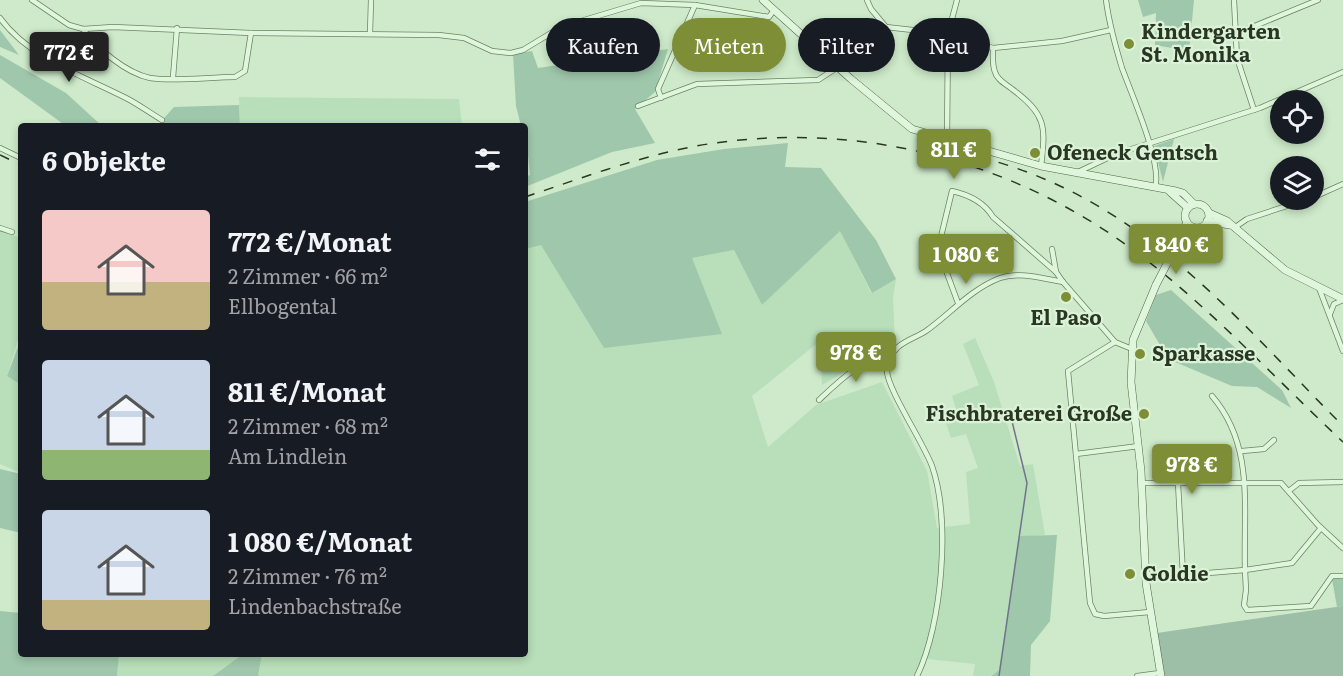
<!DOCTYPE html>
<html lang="de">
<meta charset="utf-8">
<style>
:root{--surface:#171b24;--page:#20242c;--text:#f1f3f6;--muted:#9ea1a6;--accent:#7e8e37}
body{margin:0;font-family:Literata,serif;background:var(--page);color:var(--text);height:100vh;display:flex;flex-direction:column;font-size:22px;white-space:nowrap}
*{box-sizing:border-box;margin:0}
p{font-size:20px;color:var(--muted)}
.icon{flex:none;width:33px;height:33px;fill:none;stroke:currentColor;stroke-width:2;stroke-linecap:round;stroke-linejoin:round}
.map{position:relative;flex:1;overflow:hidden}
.sheet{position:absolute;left:18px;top:123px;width:510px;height:534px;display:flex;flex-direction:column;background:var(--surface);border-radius:6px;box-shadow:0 3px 9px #0003}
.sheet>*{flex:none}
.hud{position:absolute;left:546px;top:18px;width:570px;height:54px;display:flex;gap:12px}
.tools{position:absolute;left:1270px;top:90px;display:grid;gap:12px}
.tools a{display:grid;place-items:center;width:54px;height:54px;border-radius:50%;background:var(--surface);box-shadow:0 3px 9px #0003;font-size:30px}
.price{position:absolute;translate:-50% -51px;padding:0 14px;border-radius:6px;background:var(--accent);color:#fff;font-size:20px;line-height:39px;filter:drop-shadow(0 2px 3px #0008)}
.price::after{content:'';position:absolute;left:50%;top:36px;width:18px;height:14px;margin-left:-9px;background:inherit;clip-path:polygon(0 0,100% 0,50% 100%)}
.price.current{background:#222;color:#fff}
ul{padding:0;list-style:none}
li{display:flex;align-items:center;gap:18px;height:150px;padding:0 24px}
li span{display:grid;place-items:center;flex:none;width:168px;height:120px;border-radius:6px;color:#555}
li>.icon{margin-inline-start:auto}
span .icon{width:72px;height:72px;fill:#fffc;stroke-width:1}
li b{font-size:26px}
h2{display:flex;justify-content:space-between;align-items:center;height:72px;padding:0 24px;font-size:26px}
.chip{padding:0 21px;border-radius:27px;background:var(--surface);box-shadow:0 3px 9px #0003;font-size:21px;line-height:54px}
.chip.current{background:var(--accent);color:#fff}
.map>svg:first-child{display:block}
</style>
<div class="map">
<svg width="1343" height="676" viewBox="0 0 1343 676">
<rect width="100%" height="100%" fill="#ceeaca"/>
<!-- farmland -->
<g fill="#b8dfb9">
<polygon points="239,97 459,99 462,126 240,126"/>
<polygon points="840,230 871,293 896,279 893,298 895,343 822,385 820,341 752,396 768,447 816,405 882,382 927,471 937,528 970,524 966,472 978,468 966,434 951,438 944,417 957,413 952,396 979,385 963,344 975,338 994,382 1020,466 1033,464 1045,535 1019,537 999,670 991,676 973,676 975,664 927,659 917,676 258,676 262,654 525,654 525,249 541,244 692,258 734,250 762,305"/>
<polygon points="0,231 21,238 21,329 7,376 21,385 21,473 0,464"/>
<polygon points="119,654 243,654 213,676 117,676"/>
</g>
<!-- green -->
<g fill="#9fc7ab">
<polygon points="1138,0 1194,0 1189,51 1155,45 1156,13 1143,17"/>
<polygon points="0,30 19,55 0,47"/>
<polygon points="668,49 655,92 635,109 655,143 612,152 525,187 525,177 530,175 525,126 521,126 516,106 513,54 532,51 538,68"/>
<polygon points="0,55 66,93 102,126 66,126 0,78"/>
<polygon points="239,105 240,126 157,126 174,107"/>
<polygon points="1174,139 1163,182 1154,146"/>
<polygon points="788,143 785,167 821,168 876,240 896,279 872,293 840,231 762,305 734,250 692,258 722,334 604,348 541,245 525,249 525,202 657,160 724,149"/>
<polygon points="1171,290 1282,390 1291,408 1257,387 1232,386 1168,359 1146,321 1156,295"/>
<polygon points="21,339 21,385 7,376"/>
<polygon points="0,469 21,474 21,533 0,528"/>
<polygon points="1057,535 1050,621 1031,645 1030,676 991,676 999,670 1019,536"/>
<polygon points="1332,579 1343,579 1343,606 1337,607"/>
<polygon points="0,611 21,613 21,654 119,654 117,676 0,676"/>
<polygon points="243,654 262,654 258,676 213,676"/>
</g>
<!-- cemetery -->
<polygon fill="#9dbea7" points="1343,606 1343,676 1164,676 1157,633"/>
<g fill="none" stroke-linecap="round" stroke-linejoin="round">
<!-- stream -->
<polyline stroke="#71738d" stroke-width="1.5" points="999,676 1027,483 1010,413"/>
<!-- street casing -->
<g stroke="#6a8560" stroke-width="6">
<g id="street">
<polyline points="32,0 69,25 83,29 113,27 251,33 439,35 464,38 492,51 511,53 523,50 561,27 641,3 695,5 769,17 774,10"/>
<polyline points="867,0 871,9 886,27 948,34 993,48 1062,41 1111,30"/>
<path d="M1106 0C1109 23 1115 45 1122 68 1131 93 1163 165 1155 187"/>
<polyline points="1234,0 1237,58 1254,110"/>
<path d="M0 18C29 58 83 76 126 98 138 104 150 113 162 120"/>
<path d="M83 29C96 48 126 73 150 78 173 82 210 77 235 77L245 71 251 33"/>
<polyline points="370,33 371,0"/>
<polyline points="1235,34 1318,0"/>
<path d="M993 48C993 55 992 65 995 72 997 80 1006 84 1012 89 1046 114 1046 126 1041 166"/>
<polyline points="173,77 177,28"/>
<polyline points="661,98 658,89 695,5"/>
<polyline points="638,106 697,84 818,80 838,67"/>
<polyline points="947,140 948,34 957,0"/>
<polyline points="0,148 21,158"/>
<polyline points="1078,172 1116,154 1260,108 1343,72"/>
<polyline points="1314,197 1343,184"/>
<polyline points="0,228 12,232"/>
<polyline points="1234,228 1247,219 1305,200"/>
<polyline points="1052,249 1056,272 1063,282 1115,342 1132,349"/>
<polyline points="1319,288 1343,351"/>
<path d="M958 303 938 249 952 191C970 195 984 202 993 217L1056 272"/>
<polyline points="1330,314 1334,304 1343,300"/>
<polyline points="1115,342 1068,371 1090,603 1095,614 1104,616 1150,612"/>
<path d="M819 400C837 383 865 355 891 356"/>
<polyline points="1242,451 1264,449 1274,440"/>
<polyline points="1076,454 1139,446"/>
<polyline points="1142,483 1281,483 1318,525 1343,548"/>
<polyline points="1178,483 1183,575"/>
<polyline points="1290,490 1299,483 1343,482"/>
<polyline points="1321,528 1292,563 1245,570 1246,590 1244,605 1247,610 1311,606 1332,576 1343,576"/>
<path d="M1146 578 1245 570C1243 508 1255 446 1212 396"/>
<path d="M917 676C942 625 951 520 932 466 924 444 887 388 887 371 886 362 892 353 898 347 906 340 917 337 926 331 950 314 971 289 1000 278 1020 271 1044 279 1063 282"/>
<polyline points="1137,676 1160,673"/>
</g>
</g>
<!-- secondary casing -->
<g stroke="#4e6743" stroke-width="8">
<g id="secondary">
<polyline points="763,0 851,79 912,129 1041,166 1176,191 1183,193 1194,204"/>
<polyline points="1170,192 1188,208"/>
<circle cx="1197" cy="216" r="12"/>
<polyline points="1209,213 1227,221 1285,270 1343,299"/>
<polyline points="1207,221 1229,225"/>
<polyline points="1172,254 1187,222"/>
<polyline points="1156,285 1133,340 1131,382 1141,471 1146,583 1161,676"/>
</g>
</g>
<!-- street -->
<use href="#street" stroke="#dff6dd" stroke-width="4.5"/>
<!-- secondary -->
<use href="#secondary" stroke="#dff6dd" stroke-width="7"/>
<!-- rail -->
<g stroke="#293722" stroke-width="1.5" stroke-dasharray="10 10" stroke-linecap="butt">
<path d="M921 143C969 153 1016 165 1060 186 1174 239 1256 339 1343 426"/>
<polyline points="0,155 21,165"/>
<path d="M525 197C585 177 645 154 708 144 865 120 1024 163 1149 262 1218 316 1279 382 1343 442"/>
</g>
<!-- secondary-bridge casing -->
<g stroke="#4e6743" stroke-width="8" stroke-linecap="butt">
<polyline id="secondary-bridge" points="1156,285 1172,254"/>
</g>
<!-- secondary-bridge -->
<use href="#secondary-bridge" stroke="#dff6dd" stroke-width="7"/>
</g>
<!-- markers -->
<g fill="#7e8e37" stroke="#dbf2d9" stroke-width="2">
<circle cx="1129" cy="44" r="6"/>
<circle cx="1035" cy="153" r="6"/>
<circle cx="1066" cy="297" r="6"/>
<circle cx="1140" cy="354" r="6"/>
<circle cx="1144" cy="414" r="6"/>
<circle cx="1130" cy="574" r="6"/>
</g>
<g text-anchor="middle" stroke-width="4.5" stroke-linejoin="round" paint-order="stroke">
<!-- poi labels -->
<g font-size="20" font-weight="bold" fill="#293722" stroke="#dbf2d9" text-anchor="start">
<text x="1141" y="39">Kindergarten<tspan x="1141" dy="23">St. Monika</tspan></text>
<text x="1047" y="160">Ofeneck Gentsch</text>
<text x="1066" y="325" text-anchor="middle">El Paso</text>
<text x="1152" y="361">Sparkasse</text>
<text x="1132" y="421" text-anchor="end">Fischbraterei Große</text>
<text x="1142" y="581">Goldie</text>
</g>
</g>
</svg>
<div class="tools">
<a><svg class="icon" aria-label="locate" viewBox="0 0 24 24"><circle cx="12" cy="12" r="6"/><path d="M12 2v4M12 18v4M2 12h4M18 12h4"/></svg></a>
<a><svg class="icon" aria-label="layers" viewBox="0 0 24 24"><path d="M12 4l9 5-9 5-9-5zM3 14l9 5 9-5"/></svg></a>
</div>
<b class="price current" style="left:69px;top:83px">772 €</b>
<b class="price" style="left:954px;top:180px">811 €</b>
<b class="price" style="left:1176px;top:275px">1 840 €</b>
<b class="price" style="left:966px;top:285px">1 080 €</b>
<b class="price" style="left:856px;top:383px">978 €</b>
<b class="price" style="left:1192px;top:495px">978 €</b>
<div class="hud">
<a class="chip">Kaufen</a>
<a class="chip current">Mieten</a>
<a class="chip">Filter</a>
<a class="chip">Neu</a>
</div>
<section class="sheet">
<h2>6 Objekte<svg class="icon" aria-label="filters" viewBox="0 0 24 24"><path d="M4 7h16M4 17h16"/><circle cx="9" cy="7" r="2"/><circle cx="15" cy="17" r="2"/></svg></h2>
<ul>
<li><span style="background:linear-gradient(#f6c9c9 60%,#c2b280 0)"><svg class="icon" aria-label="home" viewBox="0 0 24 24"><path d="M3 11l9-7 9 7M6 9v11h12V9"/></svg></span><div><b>772 €/Monat</b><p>2 Zimmer · 66 m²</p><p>Ellbogental</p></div></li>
<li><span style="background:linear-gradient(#c9d6e8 75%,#8fb573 0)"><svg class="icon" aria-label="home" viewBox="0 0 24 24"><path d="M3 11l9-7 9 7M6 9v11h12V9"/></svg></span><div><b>811 €/Monat</b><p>2 Zimmer · 68 m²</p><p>Am Lindlein</p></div></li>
<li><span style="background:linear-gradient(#c9d6e8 75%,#c2b280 0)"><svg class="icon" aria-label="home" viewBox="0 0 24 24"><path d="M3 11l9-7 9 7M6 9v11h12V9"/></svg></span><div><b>1 080 €/Monat</b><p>2 Zimmer · 76 m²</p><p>Lindenbachstraße</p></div></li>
</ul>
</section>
</div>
